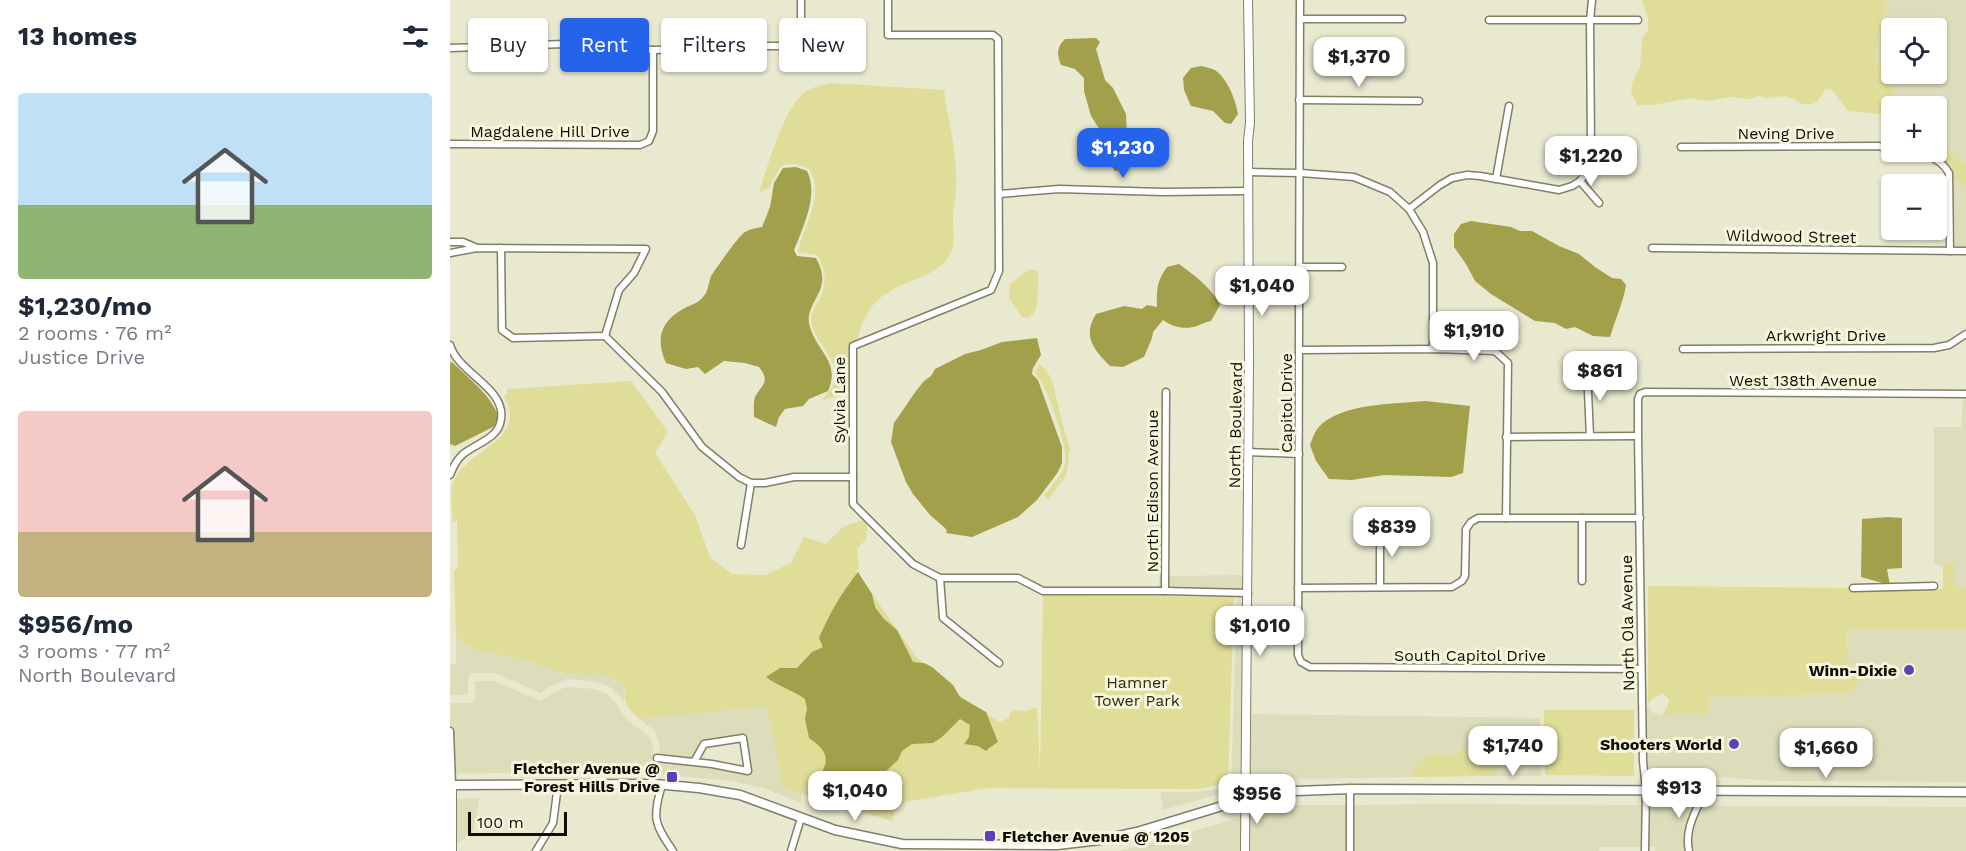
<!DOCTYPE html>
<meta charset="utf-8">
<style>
:root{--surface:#fff;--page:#f2f2f3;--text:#1f2937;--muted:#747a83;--accent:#2563eb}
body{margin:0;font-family:"Work Sans",sans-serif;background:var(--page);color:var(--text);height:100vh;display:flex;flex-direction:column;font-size:22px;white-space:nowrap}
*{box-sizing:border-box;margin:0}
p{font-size:20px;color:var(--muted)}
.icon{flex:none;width:33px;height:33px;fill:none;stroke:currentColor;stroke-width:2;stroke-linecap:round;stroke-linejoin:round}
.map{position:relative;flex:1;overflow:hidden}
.side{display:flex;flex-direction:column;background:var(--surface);width:450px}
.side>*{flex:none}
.banner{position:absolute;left:18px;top:18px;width:570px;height:54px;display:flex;gap:12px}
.fabs{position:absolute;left:1431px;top:18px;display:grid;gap:12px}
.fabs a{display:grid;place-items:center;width:66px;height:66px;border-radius:6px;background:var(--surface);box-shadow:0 2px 4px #0004;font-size:30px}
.scale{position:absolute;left:18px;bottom:15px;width:99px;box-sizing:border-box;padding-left:6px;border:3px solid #0e0e06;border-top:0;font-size:16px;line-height:21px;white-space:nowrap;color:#0e0e06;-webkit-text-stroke:4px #f6f6dd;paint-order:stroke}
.price{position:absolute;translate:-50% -51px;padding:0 14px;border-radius:12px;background:#fff;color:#222;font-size:20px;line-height:39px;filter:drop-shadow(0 2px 3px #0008)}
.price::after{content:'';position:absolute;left:50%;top:36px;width:18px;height:14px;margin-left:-9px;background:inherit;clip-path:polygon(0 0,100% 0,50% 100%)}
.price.selected{background:var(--accent);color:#fff}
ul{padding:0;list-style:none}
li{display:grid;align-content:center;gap:12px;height:318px;padding:0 18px}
li span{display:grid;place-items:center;height:186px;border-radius:6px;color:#555}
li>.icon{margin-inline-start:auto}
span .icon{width:108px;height:108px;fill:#fffc;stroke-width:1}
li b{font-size:26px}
h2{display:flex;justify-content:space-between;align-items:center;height:72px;padding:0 18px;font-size:26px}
.pill{padding:0 21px;border-radius:6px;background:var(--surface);box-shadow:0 2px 4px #0004;font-size:21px;line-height:54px}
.pill.selected{background:var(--accent);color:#fff}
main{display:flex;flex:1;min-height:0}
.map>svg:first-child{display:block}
</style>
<main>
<section class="side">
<h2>13 homes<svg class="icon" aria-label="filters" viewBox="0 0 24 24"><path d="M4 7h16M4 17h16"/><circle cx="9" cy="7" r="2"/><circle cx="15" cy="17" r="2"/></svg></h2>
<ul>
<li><span style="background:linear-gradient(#bfe0f5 60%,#8fb573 0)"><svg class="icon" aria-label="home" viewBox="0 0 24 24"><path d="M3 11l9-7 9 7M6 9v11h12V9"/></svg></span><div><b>$1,230/mo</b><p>2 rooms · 76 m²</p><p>Justice Drive</p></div></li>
<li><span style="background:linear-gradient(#f6c9c9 65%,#c2b280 0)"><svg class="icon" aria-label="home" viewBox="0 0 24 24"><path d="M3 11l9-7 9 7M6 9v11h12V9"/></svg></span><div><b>$956/mo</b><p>3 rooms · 77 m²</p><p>North Boulevard</p></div></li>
</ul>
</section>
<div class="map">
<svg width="1516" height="851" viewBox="0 0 1516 851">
<rect width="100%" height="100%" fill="#e9e9d0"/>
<!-- built -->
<g fill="#ddddbc" fill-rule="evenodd">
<path d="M1438 0H1516V165L1487 141 1486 106H1453L1433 74 1425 56ZM1442 28H1486V74H1442Z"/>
<polygon points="1502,176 1516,186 1516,247 1505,247"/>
<polygon points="1513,398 1516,398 1516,587 1505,587 1500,562 1493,566 1484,563 1484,427 1511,427"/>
<polygon points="794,575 794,589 708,587 710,576 712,576"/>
<polygon points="787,596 794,596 792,788 713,810 710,792 747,792 779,787 781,785"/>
<polygon points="1516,629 1516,782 1324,781 1255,776 1198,776 1195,710 1198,705 1201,712 1212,715 1259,713 1258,696 1399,694 1408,676 1398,659 1397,630"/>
<polygon points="190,630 174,692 174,701 160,687 146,682 117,679 97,688 91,693 45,673 21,673 18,677 18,695 0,695 0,665 6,664 6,636 17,645 35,652 87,663 106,672 137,675 144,663"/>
<polygon points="25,681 44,681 91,701 108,690 118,687 145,689 157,694 164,701 178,721 199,736 203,745 203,774 152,771 0,774 0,703 22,703 25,699"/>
<polygon points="310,699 323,710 352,786 351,803 316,789 282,781 209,774 210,762 262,768 297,775 301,771 297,738 293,734 254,740 246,750 242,758 210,755 209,743 205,731 180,712 190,719 268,708"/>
<polygon points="800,714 1090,718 1091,776 1047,776 1044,732 1031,732 1028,734 1025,750 1008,756 982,754 965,764 963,777 840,779 799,786"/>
<polygon points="29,798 24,829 9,843 5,843 5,799"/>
<polygon points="990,804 1192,805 1191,847 1150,847 1149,851 903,851 903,805"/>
<polygon points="840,805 896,805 896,851 799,851 798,815"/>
<polygon points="1199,805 1245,806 1235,829 1233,838 1235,851 1205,851 1205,847 1198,847"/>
<polygon points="1252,806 1516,807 1516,851 1242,851 1240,839 1241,831"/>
<polygon points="791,817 792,851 669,851 723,837"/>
</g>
<!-- green -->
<g fill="#dfdd98">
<polygon points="1192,0 1438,0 1425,56 1433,74 1453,106 1442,106 1441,115 1398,111 1381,89 1375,90 1367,102 1362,104 1352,104 1344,99 1334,96 1318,98 1307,96 1301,99 1279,97 1258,101 1240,98 1203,105 1187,105 1181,92 1183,81 1190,67 1192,38 1198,30 1198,18"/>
<path d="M380 83 494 90C498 122 508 154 506 186 506 197 503 207 503 218 502 227 506 241 502 250 486 291 421 270 408 340L401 343 399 346V393L372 400C376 393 383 390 385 381 391 358 359 339 361 316 362 312 365 307 368 303 377 287 377 271 367 255L348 252C353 226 377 193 358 168L345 164 332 165 322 181 320 187 309 193C317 168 335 102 358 90 364 86 373 86 380 83Z"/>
<polygon points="1487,141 1516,165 1516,186 1502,176 1500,164 1498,164 1483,153 1486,152"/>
<path d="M580 269 587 271C589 277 588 280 588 286 587 299 590 309 579 318L572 317 559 298 560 284Z"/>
<path d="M589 364 597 371 603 383 612 422 620 449 616 476 598 500 594 495C601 487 612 475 615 464 619 448 597 385 585 373Z"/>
<path d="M181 381 218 432 205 453 245 515 260 557 282 574 315 575 341 563 354 537 376 544 394 526 413 520 417 525 416 540 407 548 409 569 406 571 467 658 515 700 549 722 559 718 560 713 565 710 576 711 587 707 590 772 593 595 784 597 778 783 747 789 538 788 455 802 445 809 442 821 396 807 374 804 364 797 333 788 317 706 190 719C177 709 173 702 175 686 167 679 148 670 137 675L106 672 87 663 35 652 17 645 6 636 4 571 8 568 7 520 3 523C2 512 0 496 2 485 13 449 80 442 54 396L57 394V389Z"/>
<polygon points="1500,562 1503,562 1505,587 1516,587 1516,629 1397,630 1398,659 1408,676 1406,687 1399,694 1259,696 1259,713 1212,715 1218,706 1219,699 1213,693 1201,700 1198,705 1198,586 1493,589 1493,566"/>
<polygon points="1094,710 1184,710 1184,776 1095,775"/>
<polygon points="1031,732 1044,732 1047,776 963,777 965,764 982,754 1007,756 1011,749 1025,750 1028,734"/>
</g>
<!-- water -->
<g fill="#a3a04b">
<path d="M646 38 650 42 646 49 655 80 663 88 676 114 678 161 673 170 665 171 656 158 654 136 641 116 634 91V78L625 69 611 65C607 54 606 48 615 39Z"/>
<path d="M751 66C755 67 761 68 765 70 778 80 785 98 788 114L781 124 775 123 763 111 741 106 734 90 733 78 741 68Z"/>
<path d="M346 167 357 171C369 195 353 227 344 250L347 256 366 258C368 262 370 266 371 270 378 294 353 305 360 327 367 352 391 362 378 391L359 399 353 406 335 409 329 417 326 427 304 417C304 411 303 403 305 397 312 384 321 382 309 367L295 363 274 361 255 374 248 367 236 369 216 363C205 339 211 321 233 309 240 305 249 303 253 297 259 291 258 283 261 276 265 270 290 234 295 232 300 229 307 228 312 227L320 207 324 183 333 168Z"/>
<path d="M1021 221 1061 227 1070 231H1082L1109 246 1129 254 1145 267 1162 278 1171 279 1176 285C1173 304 1165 319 1160 337L1143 336 1125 327 1116 329 1105 323 1085 321 1041 294 1025 281 1016 264 1004 247V234L1011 224Z"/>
<path d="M729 264C744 275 762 288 770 305L761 321C755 322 752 324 747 326 735 330 722 327 713 320L703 332 702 338 694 357 673 367 660 366C644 350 632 336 646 314L674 306 692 309 697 305 707 307C707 289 706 283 717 267Z"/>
<polygon points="587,338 591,355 583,368 582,374 588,380 612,447 612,463 608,472 587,500 568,517 522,537 496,533 497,531 495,528 480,515 463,494 456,482 441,442 444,423 466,391 474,381 481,376 485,369 515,354 531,350 552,342"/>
<path d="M2 362C18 378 43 396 49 419L43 427 5 446 0 444V363Z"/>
<path d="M975 401 1020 406 1013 473 1001 477 934 475 902 480 879 479 866 461 860 445C862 440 864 433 868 428 889 403 945 404 975 401Z"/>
<polygon points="1438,517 1452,518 1452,568 1437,569 1440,585 1411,577 1412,519"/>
<path d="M408 572 422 594 425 607 434 619 447 630 463 662 474 663 482 667 503 685 510 697 536 712 548 742 539 748 536 751 528 746 514 744 519 737 520 725 510 719 492 737 483 743 462 744 452 751 448 760 432 775 417 780 389 775 387 780 373 789 367 780C381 760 378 751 359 738L355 719 357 709 355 699C342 690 328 686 316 677L330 668H347L362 652 373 647 369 638C379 614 392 592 408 572Z"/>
</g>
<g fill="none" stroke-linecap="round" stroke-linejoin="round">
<!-- minor casing -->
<g stroke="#807f68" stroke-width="9">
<g id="minor">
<polyline points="438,0 438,35 543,35 548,39 549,271 541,290 403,346 403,504 463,564 490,578 568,578 593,591 715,591 798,593"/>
<polyline points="850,0 848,655 851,662 860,667 1191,669"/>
<polyline points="850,19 952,19"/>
<polyline points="1039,20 1188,20"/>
<polyline points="0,48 114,44 203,50 256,49 304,46 335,46 347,41 351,35 351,0"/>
<polyline points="849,100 969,101"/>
<polyline points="0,144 190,145 199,141 203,131 203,50"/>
<polyline points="1231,147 1428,146 1442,149"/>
<path d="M1457 152C1475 155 1489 156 1499 173L1500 251"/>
<polyline points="798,172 850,173 904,177 940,192 959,209 973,232 983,263 983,349"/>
<polyline points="1046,179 1059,106"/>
<polyline points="1130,181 1149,203"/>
<polyline points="549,194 609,189 713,192 798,191"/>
<polyline points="959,209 990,185 1002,178 1017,175 1030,176 1109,190 1122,186 1130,181 1139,170 1141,150 1140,21 1142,0"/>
<polyline points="0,242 13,242 27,248"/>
<polyline points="51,248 52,330 63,338 155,336"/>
<polyline points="1202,248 1516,251"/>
<polyline points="0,253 27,248 196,249 184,273 169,290 155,336"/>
<polyline points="849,267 892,267"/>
<polyline points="155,336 212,392 252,447 289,477 301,483 315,483 344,477 403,477"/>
<path d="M0 345C8 373 56 388 51 419 49 439 26 443 12 455 6 461 3 467 0 475"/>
<polyline points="1233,349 1484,348 1499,345 1516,334"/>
<polyline points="850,350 983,349 1045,351 1058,363 1056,518"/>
<polyline points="1137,370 1140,436"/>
<polyline points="1056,437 1188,436"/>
<polyline points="798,452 849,454"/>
<polyline points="1132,518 1132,581"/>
<polyline points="930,528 930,587"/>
<polyline points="291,545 301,483"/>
<polyline points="490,578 493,618 549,663"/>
<polyline points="848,588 1002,587 1012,581 1015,576 1016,529 1021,522 1028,518 1190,518"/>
<polyline points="1403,588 1484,586"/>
<polyline points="715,591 716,392"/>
<polyline points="0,731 2,785"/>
<polyline points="207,758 262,764 298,771 293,738 254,744 244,762"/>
<path d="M212 785C202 817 204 824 223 851"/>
<polyline points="86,851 103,823 108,785"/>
<polyline points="341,851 351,818"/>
<polyline points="900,851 900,789"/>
<polyline points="1195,851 1196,790 1193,761 1188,436 1188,399 1190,394 1195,392 1516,394"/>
<path d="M1239 851C1234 829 1246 811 1255 791"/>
</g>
</g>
<!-- tertiary casing -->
<g stroke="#807f68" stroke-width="10">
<g id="tertiary">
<polyline points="2,851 2,785"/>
<polyline points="795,851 799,362 798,141 800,123 798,0"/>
</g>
</g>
<!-- secondary casing -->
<g stroke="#807f68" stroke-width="11">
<polyline id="secondary" points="0,785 205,784 249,788 290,795 385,830 452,844 607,845 650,840 687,832 795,799 846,791 900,789 1516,792"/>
</g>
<!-- minor -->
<use href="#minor" stroke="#fff" stroke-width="6"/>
<!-- tertiary -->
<use href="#tertiary" stroke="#fff" stroke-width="8"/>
<!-- secondary -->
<use href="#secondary" stroke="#fff" stroke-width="8"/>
</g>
<!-- markers -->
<g fill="#5a41ba" stroke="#f6f6dd" stroke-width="2">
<circle cx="1459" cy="670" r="6"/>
<circle cx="1284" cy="744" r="6"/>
<rect x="216" y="771" width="12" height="12" rx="3"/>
<rect x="534" y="830" width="12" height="12" rx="3"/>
</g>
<g text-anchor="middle" stroke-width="6" stroke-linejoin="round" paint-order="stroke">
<!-- street labels -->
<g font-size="16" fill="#0e0e06" stroke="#f6f6dd">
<text x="100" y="137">Magdalene Hill Drive</text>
<text x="1336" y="139">Neving Drive</text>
<text transform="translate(1341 236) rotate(1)" y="6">Wildwood Street</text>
<text x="1376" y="341">Arkwright Drive</text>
<text x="1353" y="386">West 138th Avenue</text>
<text transform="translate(389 400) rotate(-90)" y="6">Sylvia Lane</text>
<text transform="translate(836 403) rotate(-90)" y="6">Capitol Drive</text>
<text transform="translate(785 425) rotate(-89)" y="6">North Boulevard</text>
<text transform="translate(702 491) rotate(-90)" y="6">North Edison Avenue</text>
<text transform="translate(1177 623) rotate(-91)" y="6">North Ola Avenue</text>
<text x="1020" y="661">South Capitol Drive</text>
</g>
<!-- poi labels -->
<g font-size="16" font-weight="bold" fill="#0e0e06" stroke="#f6f6dd" text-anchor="end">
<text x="1447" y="676">Winn-Dixie</text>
<text x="1272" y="750">Shooters World</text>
<text x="210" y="774">Fletcher Avenue @<tspan x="210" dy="18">Forest Hills Drive</tspan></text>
<text x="552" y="842" text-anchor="start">Fletcher Avenue @ 1205</text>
</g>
<!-- park labels -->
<g font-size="16" fill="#2d2b05" stroke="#f6f6dd">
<text x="687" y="688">Hamner<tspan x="687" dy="18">Tower Park</tspan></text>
</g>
</g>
</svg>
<div class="fabs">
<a><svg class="icon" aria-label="locate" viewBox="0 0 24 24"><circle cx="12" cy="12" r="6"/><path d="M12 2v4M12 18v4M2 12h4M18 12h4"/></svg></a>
<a>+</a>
<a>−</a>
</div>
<div class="scale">100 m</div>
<b class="price" style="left:909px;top:88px">$1,370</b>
<b class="price selected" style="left:673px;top:179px">$1,230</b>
<b class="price" style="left:1141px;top:187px">$1,220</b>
<b class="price" style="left:812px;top:317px">$1,040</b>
<b class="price" style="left:1024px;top:362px">$1,910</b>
<b class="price" style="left:1150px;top:402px">$861</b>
<b class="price" style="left:942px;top:558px">$839</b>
<b class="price" style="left:810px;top:657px">$1,010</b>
<b class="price" style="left:1063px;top:777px">$1,740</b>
<b class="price" style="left:1376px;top:779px">$1,660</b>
<b class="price" style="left:1229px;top:819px">$913</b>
<b class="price" style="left:405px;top:822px">$1,040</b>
<b class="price" style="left:807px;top:825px">$956</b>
<div class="banner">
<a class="pill">Buy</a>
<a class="pill selected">Rent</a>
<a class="pill">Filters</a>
<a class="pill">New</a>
</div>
</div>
</main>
